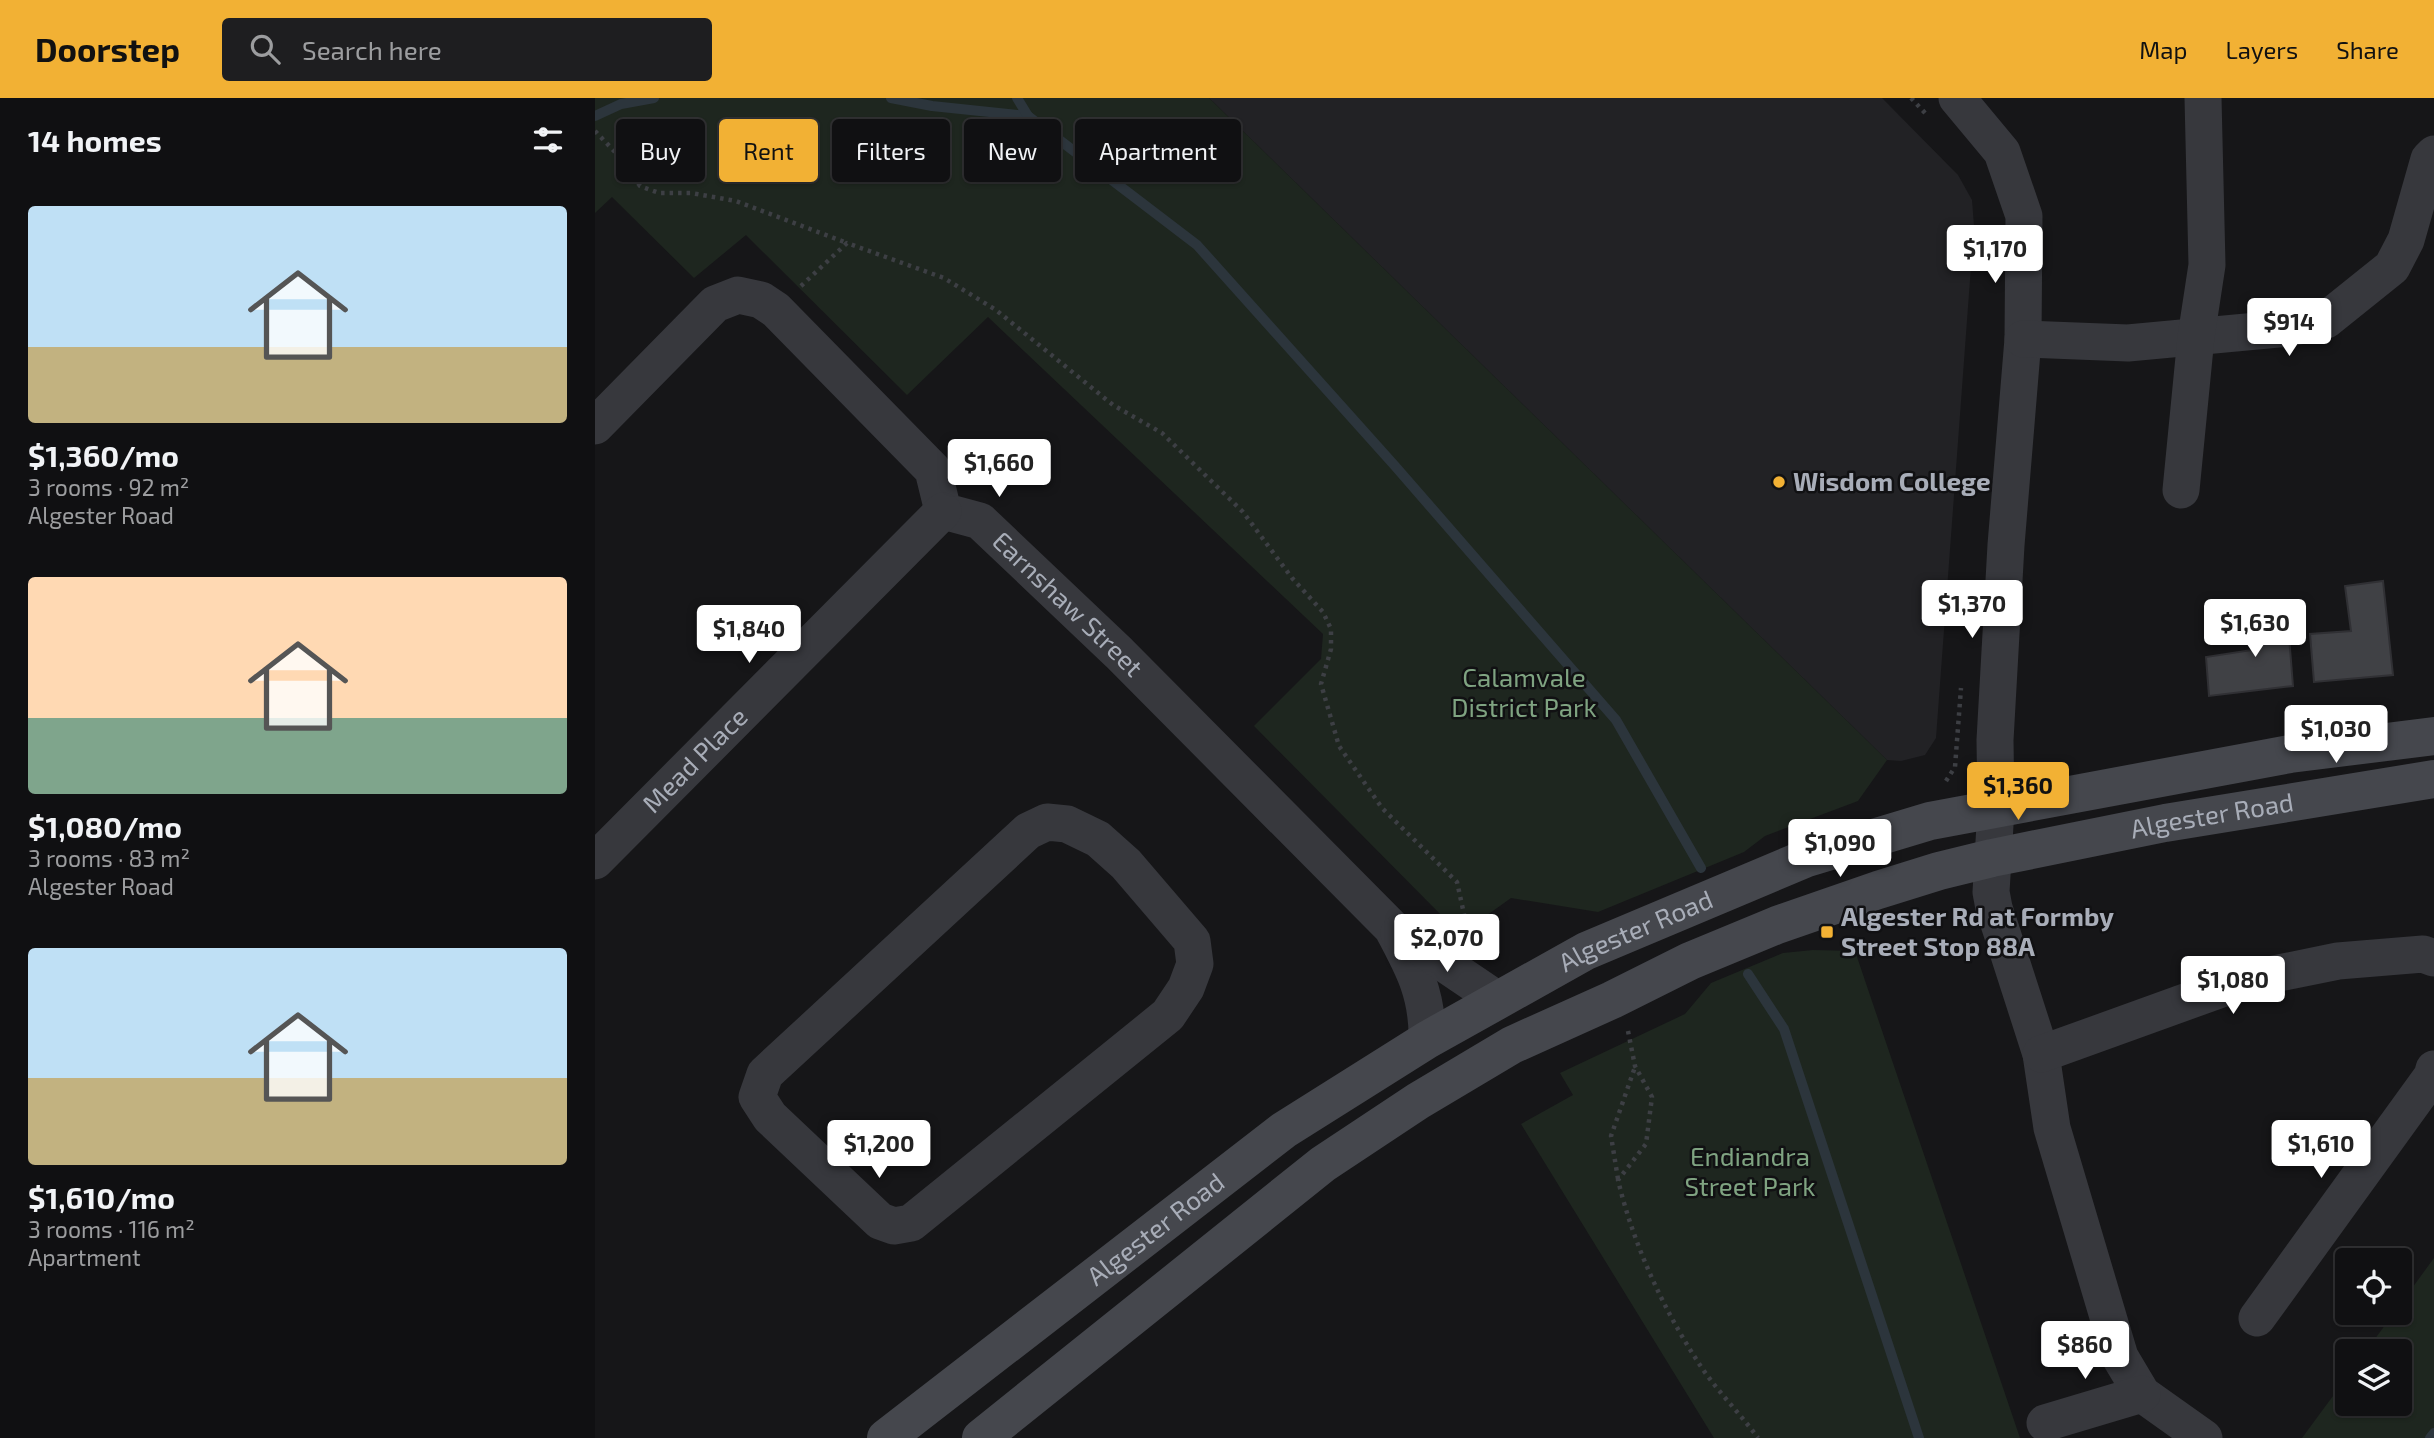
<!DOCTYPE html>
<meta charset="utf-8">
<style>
:root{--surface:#101012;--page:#1e1e20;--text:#f1f3f6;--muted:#9c9d9f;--line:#303032;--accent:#f2b134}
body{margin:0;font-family:"Exo 2",sans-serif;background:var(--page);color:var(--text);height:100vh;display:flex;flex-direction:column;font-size:26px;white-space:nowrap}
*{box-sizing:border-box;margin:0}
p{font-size:23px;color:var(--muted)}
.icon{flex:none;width:38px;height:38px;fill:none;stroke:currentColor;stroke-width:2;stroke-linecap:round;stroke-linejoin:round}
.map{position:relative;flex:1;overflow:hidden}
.drawer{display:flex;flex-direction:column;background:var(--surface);width:595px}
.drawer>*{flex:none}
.top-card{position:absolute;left:21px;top:21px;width:665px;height:63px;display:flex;gap:14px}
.controls{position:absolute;left:1740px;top:1150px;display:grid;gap:14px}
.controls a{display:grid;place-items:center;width:77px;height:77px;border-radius:7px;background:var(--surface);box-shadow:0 2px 5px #0004,0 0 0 2px var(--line);font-size:35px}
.price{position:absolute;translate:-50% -60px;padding:0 16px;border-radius:7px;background:#fff;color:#222;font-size:23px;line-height:46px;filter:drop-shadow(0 2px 4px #0008)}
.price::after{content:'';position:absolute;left:50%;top:42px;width:21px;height:16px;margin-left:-10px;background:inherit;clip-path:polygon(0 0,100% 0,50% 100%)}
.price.on{background:var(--accent);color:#111}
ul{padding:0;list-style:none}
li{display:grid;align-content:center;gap:14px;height:371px;padding:0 28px}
li span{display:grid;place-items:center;height:217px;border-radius:7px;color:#555}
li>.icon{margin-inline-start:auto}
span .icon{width:126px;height:126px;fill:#fffc;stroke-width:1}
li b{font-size:30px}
h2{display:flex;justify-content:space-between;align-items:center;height:84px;padding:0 28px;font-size:30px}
.tag{padding:0 24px;border-radius:7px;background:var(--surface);box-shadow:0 2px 5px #0004,0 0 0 2px var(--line);font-size:24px;line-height:63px}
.tag.on{background:var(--accent);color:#111}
header{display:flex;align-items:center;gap:42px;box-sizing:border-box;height:98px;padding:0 35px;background:var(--accent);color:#111}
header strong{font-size:33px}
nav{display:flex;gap:38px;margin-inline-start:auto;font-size:24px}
.search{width:490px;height:63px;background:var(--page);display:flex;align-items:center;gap:18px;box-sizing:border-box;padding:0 24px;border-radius:7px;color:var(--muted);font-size:26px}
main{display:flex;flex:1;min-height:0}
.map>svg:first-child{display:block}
</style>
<header>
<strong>Doorstep</strong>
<div class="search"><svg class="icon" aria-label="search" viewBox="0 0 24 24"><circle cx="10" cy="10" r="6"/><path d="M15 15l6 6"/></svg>Search here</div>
<nav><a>Map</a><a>Layers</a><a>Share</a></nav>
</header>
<main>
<section class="drawer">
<h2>14 homes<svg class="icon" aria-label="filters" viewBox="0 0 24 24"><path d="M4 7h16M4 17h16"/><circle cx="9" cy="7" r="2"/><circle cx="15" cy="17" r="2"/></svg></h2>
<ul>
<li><span style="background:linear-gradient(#bfe0f5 65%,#c2b280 0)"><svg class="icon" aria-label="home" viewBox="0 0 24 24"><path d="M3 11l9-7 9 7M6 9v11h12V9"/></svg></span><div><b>$1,360/mo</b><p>3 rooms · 92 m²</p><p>Algester Road</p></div></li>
<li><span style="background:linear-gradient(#ffd9b3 65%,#7fa58c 0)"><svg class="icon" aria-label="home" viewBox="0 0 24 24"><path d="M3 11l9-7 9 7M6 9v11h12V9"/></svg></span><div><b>$1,080/mo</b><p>3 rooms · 83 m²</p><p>Algester Road</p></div></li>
<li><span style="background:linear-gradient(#bfe0f5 60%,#c2b280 0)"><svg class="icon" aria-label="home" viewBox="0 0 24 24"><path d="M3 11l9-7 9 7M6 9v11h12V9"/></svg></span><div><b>$1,610/mo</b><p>3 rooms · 116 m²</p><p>Apartment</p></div></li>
</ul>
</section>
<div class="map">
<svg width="1839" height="1340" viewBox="0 0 1839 1340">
<rect width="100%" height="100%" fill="#161618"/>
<!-- built -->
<polygon fill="#222225" points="614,0 1287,0 1363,77 1377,102 1379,128 1341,640 1330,657 1306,663 1292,662"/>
<!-- green -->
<g fill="#1e261f">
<polygon points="0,0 614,0 1292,662 1263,703 1170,738 1149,754 1003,814 916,800 881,825 850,821 659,628 726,561 728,536 393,219 312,297 151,137 99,180 17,99 0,115"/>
<polygon points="1218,852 1260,853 1425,1340 1119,1340 926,1026 978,997 965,975 1090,916 1116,885 1188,855"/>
<polygon points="1839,1160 1839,1340 1707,1340 1752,1279 1752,1306 1804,1306 1804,1253 1771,1253 1799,1215 1804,1214 1804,1208"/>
</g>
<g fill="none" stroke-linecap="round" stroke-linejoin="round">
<!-- stream -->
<g stroke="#2c353c" stroke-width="10">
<polyline points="296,0 337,8 433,18"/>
<polyline points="422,0 433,18 602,147 800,368 1021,622 1106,770"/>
<polyline points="0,18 26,6 59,0"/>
<polyline points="1153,876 1189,931 1324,1340"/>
<polyline points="1835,1340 1839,1335"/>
</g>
</g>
<!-- building -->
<g fill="#404145" stroke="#303034" stroke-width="2">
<polygon points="1788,483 1798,577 1719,584 1715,536 1756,533 1750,488"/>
<polygon points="1692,513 1698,588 1614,598 1611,559 1657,552 1654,516"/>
</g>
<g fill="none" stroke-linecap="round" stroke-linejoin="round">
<!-- path -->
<g stroke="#3d3f44" stroke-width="4.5" stroke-dasharray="3.5 5" stroke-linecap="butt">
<polyline points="1316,0 1331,16"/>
<polyline points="0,33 19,53 45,88 64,95 96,95 141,103 252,145"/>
<polyline points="206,188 252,145 349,180 401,212 518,307 567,335 648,414 697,480 728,514 736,531 736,551 726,586 744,648 787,710 862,784 869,816 870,838"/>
<polyline points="1351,683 1360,669 1366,590"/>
<path d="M1033 933 1040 968 1057 999 1051 1046 1023 1082C1038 1145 1067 1209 1103 1264 1120 1291 1144 1314 1163 1340"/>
<polyline points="1023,1081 1016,1038 1040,969"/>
</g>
<!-- street -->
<g stroke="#37383d" stroke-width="37">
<polyline points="1362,0 1407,54 1429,118 1428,241 1411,447 1400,642 1401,710 1396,794 1399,810 1446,956 1457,1030 1525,1259 1547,1296 1609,1340"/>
<polyline points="1428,241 1533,245 1695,230 1731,222 1797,169 1811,142 1834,61 1839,56"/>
<path id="s1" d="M0 328 120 206 143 197 166 202 181 212 338 372 348 413 385 423 524 555 797 830C818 869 833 896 832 942"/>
<polyline points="1586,392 1601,239 1612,167 1608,0"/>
<polygon points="452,724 472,726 503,741 531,766 597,843 600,866 591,890 573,917 316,1125 299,1128 285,1123 175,1019 162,999 170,976 433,733"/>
<path id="s2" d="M0 763 348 413"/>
<polyline points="804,835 903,902"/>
<polyline points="1446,956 1654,881 1743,863 1828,856 1839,860"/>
<polyline points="1662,1220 1837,978 1839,971"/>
<polyline points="1450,1325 1547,1296"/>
</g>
<!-- secondary -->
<g stroke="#45474d" stroke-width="38">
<path id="s3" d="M291 1340 689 1032 832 942 991 853 1212 760 1335 723 1695 656 1839 638"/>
<path id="s4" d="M386 1340 728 1066 823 1003 917 947 1017 902 1095 863 1182 827 1283 792 1344 773 1397 760 1570 725 1839 681"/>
</g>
</g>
<!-- markers -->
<g fill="#f2b134" stroke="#111113" stroke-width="2.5">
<circle cx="1184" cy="384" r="7"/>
<rect x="1225" y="827" width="14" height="14" rx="3.5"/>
</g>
<g text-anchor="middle" stroke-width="5" stroke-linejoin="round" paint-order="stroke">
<!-- poi labels -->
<g font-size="26" font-weight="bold" fill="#a8adb8" stroke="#111113" text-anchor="start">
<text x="1198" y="393">Wisdom College</text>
<text x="1246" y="828">Algester Rd at Formby<tspan x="1246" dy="30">Street Stop 88A</tspan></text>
</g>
<!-- street labels -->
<g font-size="26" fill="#a8adb8" stroke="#111113">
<text dy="9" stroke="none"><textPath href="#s1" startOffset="663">Earnshaw Street</textPath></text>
<text dy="9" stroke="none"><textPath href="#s2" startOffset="142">Mead Place</textPath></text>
<text dy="9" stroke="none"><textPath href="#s4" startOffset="1402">Algester Road</textPath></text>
<text dy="9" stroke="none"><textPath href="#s3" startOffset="908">Algester Road</textPath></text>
<text dy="9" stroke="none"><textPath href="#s3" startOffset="341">Algester Road</textPath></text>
</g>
<!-- park labels -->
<g font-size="26" fill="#7fa381" stroke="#111113">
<text x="929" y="589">Calamvale<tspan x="929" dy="30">District Park</tspan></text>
<text x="1155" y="1068">Endiandra<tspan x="1155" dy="30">Street Park</tspan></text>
</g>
</g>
</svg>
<div class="controls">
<a><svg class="icon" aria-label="locate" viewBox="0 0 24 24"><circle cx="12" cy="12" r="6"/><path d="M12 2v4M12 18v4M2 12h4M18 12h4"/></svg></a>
<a><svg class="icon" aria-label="layers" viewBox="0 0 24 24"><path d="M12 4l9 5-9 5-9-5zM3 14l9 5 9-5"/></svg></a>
</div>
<b class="price" style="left:1400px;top:187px">$1,170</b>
<b class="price" style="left:1694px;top:260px">$914</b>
<b class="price" style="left:404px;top:401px">$1,660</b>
<b class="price" style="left:1377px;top:542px">$1,370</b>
<b class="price" style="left:1660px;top:561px">$1,630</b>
<b class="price" style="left:154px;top:567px">$1,840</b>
<b class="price" style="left:1741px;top:667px">$1,030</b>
<b class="price on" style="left:1423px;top:724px">$1,360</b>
<b class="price" style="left:1245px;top:781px">$1,090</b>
<b class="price" style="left:852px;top:876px">$2,070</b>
<b class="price" style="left:1638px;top:918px">$1,080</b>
<b class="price" style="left:284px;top:1082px">$1,200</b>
<b class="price" style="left:1726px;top:1082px">$1,610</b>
<b class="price" style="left:1490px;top:1283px">$860</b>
<div class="top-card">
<a class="tag">Buy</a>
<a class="tag on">Rent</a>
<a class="tag">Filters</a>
<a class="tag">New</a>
<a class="tag">Apartment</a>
</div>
</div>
</main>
